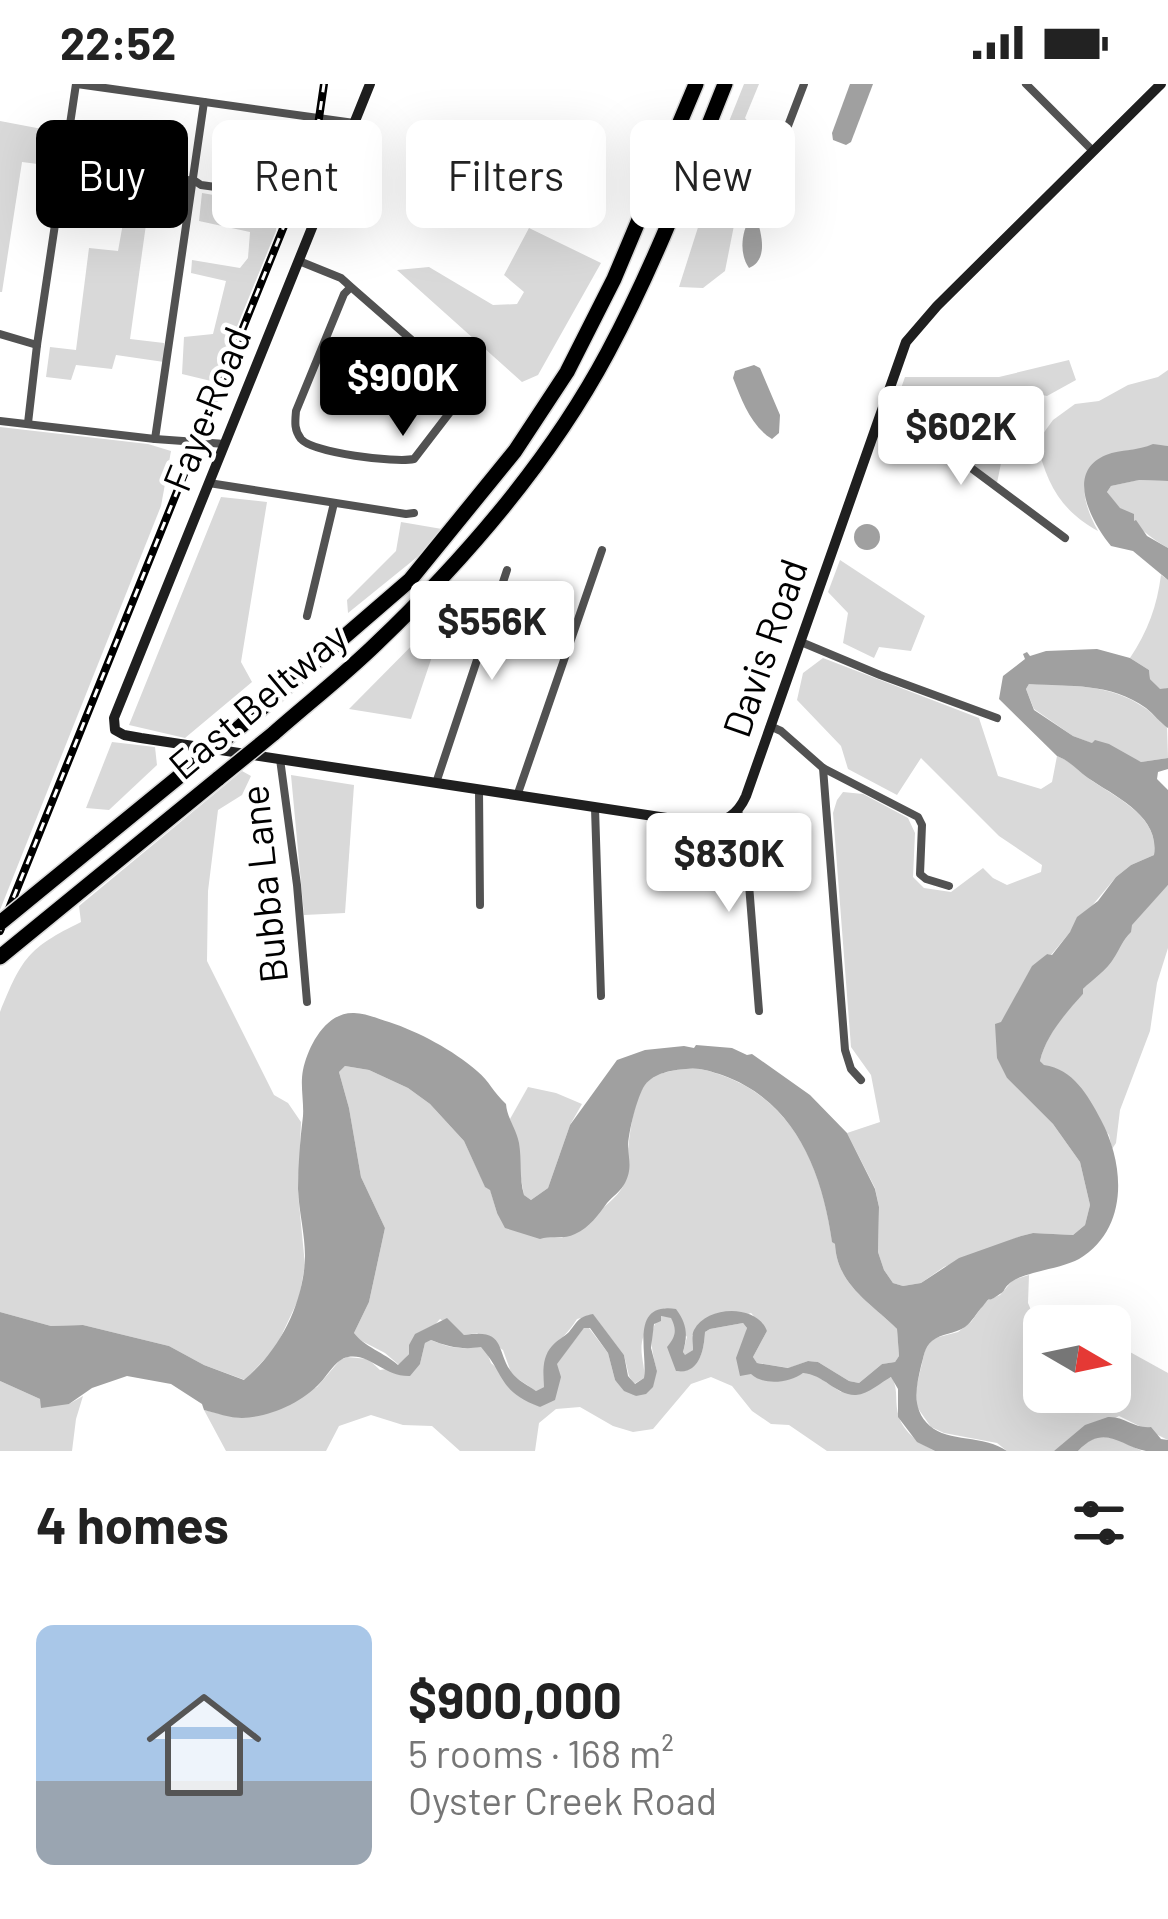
<!DOCTYPE html>
<meta charset="utf-8">
<style>
:root{--surface:#fff;--page:#f6f6f6;--text:#222;--muted:#767676;--line:#e0e0e0;--accent:#000}
body{margin:0;font-family:Barlow,sans-serif;background:var(--page);color:var(--text);height:100vh;display:flex;flex-direction:column;font-size:45px;white-space:nowrap}
*{box-sizing:border-box;margin:0}
p{font-size:39px;color:var(--muted)}
.icon{flex:none;width:66px;height:66px;fill:none;stroke:currentColor;stroke-width:2;stroke-linecap:round;stroke-linejoin:round}
.map{position:relative;height:1367px;overflow:hidden}
.sheet{display:flex;flex-direction:column;background:var(--surface);flex:1}
.sheet>*{flex:none}
.hud{position:absolute;left:36px;top:36px;width:1098px;height:108px;display:flex;gap:24px}
.needle{width:78px;rotate:99deg}
.fabs{position:absolute;left:1023px;top:1221px;display:grid;gap:24px}
.fabs a{display:grid;place-items:center;width:108px;height:108px;border-radius:18px;background:var(--surface);box-shadow:0 12px 48px #0002;font-size:60px}
.price{position:absolute;translate:-50% -102px;padding:0 27px;border-radius:12px;background:#fff;color:#222;font-size:39px;line-height:78px;filter:drop-shadow(0 3px 6px #0008)}
.price::after{content:'';position:absolute;left:50%;top:72px;width:36px;height:27px;margin-left:-18px;background:inherit;clip-path:polygon(0 0,100% 0,50% 100%)}
.price.current{background:var(--accent);color:#fff}
ul{padding:0;list-style:none}
li{display:flex;align-items:center;gap:36px;height:300px;padding:0 36px}
li+li{border-top:3px solid var(--line)}
li span{display:grid;place-items:center;flex:none;width:336px;height:240px;border-radius:18px;color:#555}
li>.icon{margin-inline-start:auto}
span .icon{width:144px;height:144px;fill:#fffc;stroke-width:1}
li b{font-size:51px}
h2{display:flex;justify-content:space-between;align-items:center;height:144px;padding:0 36px;font-size:51px}
.tag{padding:0 42px;border-radius:18px;background:var(--surface);box-shadow:0 12px 48px #0002;font-size:42px;line-height:108px}
.tag.current{background:var(--accent);color:#fff}
.status{display:flex;justify-content:space-between;align-items:center;height:84px;padding:0 60px;background:var(--surface);direction:ltr}
.status svg{height:33px;fill:currentColor}
.map>svg:first-child{display:block}
</style>
<div class="status"><b>22:52</b><svg viewBox="0 0 49 12"><path d="M0 12V9h3v3zM5 12V6h3v6zM10 12V3h3v9zM15 12V0h3v12zM26 1h20v11H26zM47 4h2v5h-2z"/></svg></div>
<div class="map">
<svg width="1168" height="1367" viewBox="0 0 1168 1367">
<rect width="100%" height="100%" fill="#fff"/>
<!-- green -->
<g fill="#d9d9d9">
<polygon points="744,0 759,0 745,34 757,49 730,110 738,121 725,187 703,204 679,203 708,112 702,105"/>
<polygon points="0,37 58,48 53,82 22,78 2,208 0,208"/>
<polygon points="202,109 278,122 276,147 216,294 211,297 182,290 184,253 213,250 226,197 191,189 192,176 240,184 248,174 250,148 199,137"/>
<polygon points="127,117 149,119 130,255 164,259 164,278 116,271 112,285 76,281 71,296 46,293 50,263 76,266 89,164 118,167"/>
<polygon points="529,144 601,179 538,291 522,298 397,186 429,183 493,221 517,220 524,208 504,191"/>
<polygon points="1069,276 1076,296 1047,312 1016,305 997,399 895,321 905,293 999,293"/>
<path d="M1168 286V362C1157 361 1150 363 1139 365 1084 371 1071 398 1098 447 1061 427 1046 399 1037 358L1053 336 1075 320 1099 317 1128 301 1158 293Z"/>
<polygon points="0,343 148,360 171,367 161,422 0,826"/>
<path d="M1138 396 1168 397V464C1146 452 1121 429 1107 408L1111 402Z"/>
<polygon points="221,413 267,418 241,578 252,598 185,654 129,641"/>
<polygon points="401,438 442,445 437,457 348,529 347,516 396,467"/>
<polygon points="840,476 925,532 911,567 879,563 874,574 843,559 848,529 828,508"/>
<path d="M1161 491 1168 496V604L1160 606 1150 595 1149 586 1130 574C1148 547 1157 522 1161 491Z"/>
<polygon points="448,525 411,635 349,625"/>
<path d="M823 574 979 634 998 692 1041 705 1052 698 1057 672C1071 677 1077 686 1088 694 1116 714 1160 732 1154 771L1131 781 1116 793 1051 871 1047 870 1032 883 1001 939 1007 994 1053 1040 1080 1078 1090 1121 1085 1141 1073 1151 1033 1149 1021 1152 944 1183 921 1199 903 1202 893 1199 884 1186 878 1168 879 1123 875 1104 847 1049 880 1038 871 991 851 963 833 729 837 716 843 708 863 710 908 734 915 749 913 793 924 804 951 808 983 784 993 794 1007 801 1041 788 1042 781 999 752 921 674 897 711 848 685 841 662 797 616 803 589Z"/>
<path d="M1029 600C1070 602 1109 599 1145 624 1153 629 1159 638 1167 643L1168 674 1141 678 1073 652 1034 625 1026 605Z"/>
<polygon points="112,658 155,663 157,681 109,726 86,724"/>
<path d="M242 687 251 692 242 711 218 726 208 807 207 877 274 1011 288 1019 301 1038 298 1109 305 1181 299 1214 276 1263 245 1296 204 1281 169 1262 83 1241 51 1242 0 1228V928C22 874 28 864 81 838L79 822Z"/>
<polygon points="291,691 354,701 345,829 304,831"/>
<path d="M1168 801V864L1157 899 1150 947 1120 1026 1116 1059 1112 1065 1109 1051 1040 977C1046 951 1065 929 1083 910V905L1114 874 1119 861 1132 840Z"/>
<path d="M345 982 369 986 408 1004 430 1020 464 1057 485 1102 490 1105 497 1129 547 1152 562 1154C578 1142 617 1118 624 1100 627 1093 626 1081 627 1073 630 1052 632 1020 644 1002 653 989 672 986 686 985 698 983 710 987 721 991 795 1017 822 1086 832 1157L835 1160C837 1201 871 1219 897 1245L899 1272 895 1278 882 1280 859 1299 849 1297 818 1278 808 1277 789 1284 757 1279 753 1273 767 1247 751 1229 692 1251 693 1266 685 1272 683 1268 687 1253 665 1224C650 1239 639 1250 642 1272 643 1280 645 1287 644 1294L634 1300 629 1292 624 1271 593 1231 577 1235C557 1267 542 1258 544 1303L536 1307 512 1291 503 1266 477 1249 464 1251 440 1235 399 1281 385 1269 356 1254 354 1249 369 1218 385 1144 361 1093 349 1024 339 988Z"/>
<polygon points="528,1003 556,1009 582,1020 570,1041 548,1104 531,1116 524,1111 510,1035"/>
<polygon points="1029,1191 1028,1219 1034,1233 1075,1242 1044,1242 1044,1308 1110,1308 1110,1257 1168,1289 1168,1356 1119,1332 1054,1367 1007,1367 997,1359 944,1349 931,1343 917,1323 916,1305 926,1262 935,1254 958,1248 971,1238 986,1217 1000,1211 1013,1196"/>
<path d="M660 1232 671 1233 676 1244V1287C699 1290 704 1267 705 1248L710 1245 743 1239 747 1244 743 1260 752 1290 812 1289 841 1308 892 1293C899 1307 894 1319 899 1333 904 1349 921 1360 935 1367H827L789 1341 771 1340 752 1327 732 1302 711 1293 691 1300 653 1345 633 1348 613 1342 580 1323 556 1325 539 1339 535 1367H460L432 1342 403 1341 371 1331 339 1342 326 1367H226L204 1326 239 1334 317 1303 340 1276 347 1273 368 1275 380 1286 420 1280 425 1259 431 1256C447 1263 463 1267 481 1262L486 1266 491 1279 540 1323 556 1280 584 1244H589L608 1269 615 1296 636 1312 657 1287C652 1269 647 1247 660 1232Z"/>
<polygon points="0,1297 40,1315 69,1320 83,1312 76,1335 72,1367 0,1367"/>
<polygon points="1099,1352 1117,1355 1142,1367 1078,1367 1084,1360"/>
</g>
<!-- water -->
<g fill="#a0a0a0" fill-rule="evenodd">
<polygon points="850,0 873,0 851,58 846,61 833,56 832,49"/>
<path d="M751 133 757 135C762 152 768 176 749 184 739 170 741 147 751 133Z"/>
<path d="M754 281 760 284 780 331 779 349 772 355C751 342 742 317 733 294L735 287Z"/>
<path d="M1153 360 1168 362V397L1139 396 1111 402 1107 408 1120 424 1134 430V437L1136 436 1147 452 1168 464V496L1133 467 1111 462C1092 439 1064 388 1106 371 1121 365 1138 367 1153 360Z"/>
<circle cx="867" cy="453" r="13"/>
<path d="M1097 565 1130 574 1149 586 1150 595 1160 605 1168 604V644C1160 639 1154 630 1146 624 1110 598 1070 603 1029 600L1026 605 1034 626 1073 652 1092 659 1095 656 1109 660 1141 678 1168 674V685L1158 688 1157 695 1168 706V801L1132 841 1131 848C1122 857 1121 863 1114 874 1107 886 1093 895 1083 905V910C1066 929 1046 951 1040 977L1044 981C1073 985 1088 1011 1101 1036 1125 1081 1129 1145 1079 1175 1061 1185 1023 1188 1010 1199 1001 1207 1008 1205 997 1212 985 1220 992 1210 983 1222 976 1229 973 1237 965 1243 955 1250 941 1249 932 1257 924 1263 924 1273 921 1282 916 1304 911 1325 930 1342 948 1358 984 1351 1007 1367H935L917 1358 898 1333V1305L891 1293C881 1298 869 1310 856 1311 837 1312 823 1290 803 1289 789 1299 764 1302 751 1290L740 1292 736 1274 747 1244 743 1239 710 1245 705 1248C704 1267 699 1291 676 1287L667 1263C676 1252 677 1246 671 1234L661 1232V1237L654 1240 651 1264 657 1287 653 1303 646 1310 636 1312 624 1307 615 1296 608 1269 590 1244H584L557 1280 561 1293 555 1316 540 1323C498 1307 506 1292 481 1263 463 1266 448 1263 431 1256L425 1259 420 1280 410 1292C384 1293 370 1269 348 1273 336 1275 328 1291 320 1299 301 1319 270 1333 242 1334 230 1334 216 1329 204 1326L202 1320 171 1300 127 1292 92 1304 69 1320 41 1324 40 1315 0 1297V1228L51 1242 83 1241 169 1262 204 1281 244 1296C277 1268 298 1230 304 1187 308 1160 299 1132 298 1105 298 1081 300 1056 303 1032 304 1017 300 1001 303 986 308 963 325 928 354 929 365 929 379 935 389 938 419 948 453 966 477 987 490 998 493 1008 506 1020 507 1034 516 1044 519 1059 522 1076 519 1094 524 1111L531 1116 548 1104 570 1041 617 976 645 966 684 962 694 964 696 961 732 964 747 971 752 970 810 1011 847 1049 875 1105 879 1123 878 1168 884 1186 893 1199 903 1202 921 1199 959 1174 1021 1152 1033 1149 1073 1151 1085 1141 1090 1121 1080 1078 1053 1040 1007 994 997 974 995 940 1001 938 1032 882 1047 870 1052 871 1070 848 1077 833 1098 817 1116 793 1131 781 1154 771C1160 732 1116 713 1088 694 1077 686 1070 677 1057 672L999 615 1003 592 1025 575 1023 570 1027 568 1030 572 1046 567ZM345 982 369 986 408 1004 430 1020 464 1057 485 1103 490 1106 497 1129 505 1144 540 1155C552 1151 564 1156 575 1150 590 1143 598 1131 607 1119 613 1112 621 1107 625 1099 632 1085 629 1077 628 1063 628 1050 637 1012 645 1001 654 989 672 986 686 985 698 983 710 987 722 991 795 1017 822 1087 832 1158L835 1160C837 1201 871 1219 897 1245L899 1272 895 1278 882 1280 859 1299 849 1297 818 1278 808 1277 788 1284 757 1279 753 1273 767 1247C757 1220 707 1221 694 1246 691 1252 693 1260 693 1266L685 1271 683 1268C688 1251 687 1240 676 1225 629 1218 648 1269 644 1294L635 1300 628 1292 624 1271 593 1230C578 1233 578 1237 569 1248 564 1253 557 1256 552 1262 542 1273 543 1288 544 1303L536 1307C529 1302 517 1296 512 1289 495 1266 507 1244 464 1251L447 1234 415 1250 409 1261V1270L398 1281C385 1269 363 1262 354 1249L369 1218 385 1144 361 1093 349 1024 339 988Z"/>
<path d="M1108 1333C1124 1332 1135 1345 1151 1343L1161 1355 1168 1356V1367C1161 1367 1153 1367 1146 1367 1119 1362 1105 1339 1078 1367H1054L1085 1341Z"/>
</g>
<g fill="none" stroke-linecap="round" stroke-linejoin="round">
<!-- highway casing -->
<g stroke="#dbdbdb" stroke-width="18">
<g id="highway">
<polyline points="241,642 410,496 515,367 567,288 614,195 696,0"/>
<path d="M273 650C307 620 343 592 376 560 465 475 550 377 608 268 654 182 689 90 725 0"/>
<polyline points="99,758 181,691"/>
<polyline points="0,873 219,694"/>
</g>
</g>
<!-- street -->
<g stroke="#525252" stroke-width="8">
<polyline points="77,0 354,39"/>
<polyline points="1026,0 1093,67"/>
<polyline points="63,80 195,97 201,101 252,108"/>
<polyline points="772,105 773,81 804,0"/>
<path d="M299 177 341 194 351 203 454 293 459 306 457 319 414 375C395 379 313 369 301 355 294 346 295 338 296 327L344 210 351 203"/>
<polyline points="0,250 37,261"/>
<polyline points="884,319 1065,454"/>
<polyline points="0,337 155,355 225,360"/>
<polyline points="28,339 37,261 76,0"/>
<polyline points="155,355 204,18"/>
<polyline points="209,399 406,430 414,429"/>
<polyline points="307,532 334,419"/>
<polyline points="801,558 880,591 997,634"/>
<polyline points="770,642 781,647 823,684 918,733 922,741 920,790 926,795 949,802"/>
<polyline points="280,675 297,801 307,918"/>
<polyline points="823,684 845,966 851,985 861,996"/>
<polyline points="436,699 507,486"/>
<polyline points="479,706 480,821"/>
<polyline points="517,712 602,466"/>
<polyline points="595,724 601,912"/>
<polyline points="738,727 745,750 759,927"/>
</g>
<!-- secondary -->
<path stroke="#1f1f1f" stroke-width="10" d="M370 0 114 634 115 646 124 651 141 654 706 740C726 738 738 730 746 712L906 258 937 222 1161 0"/>
<!-- highway -->
<use href="#highway" stroke="#000" stroke-width="15"/>
<!-- rail casing -->
<g stroke="#000" stroke-width="8">
<polyline id="rail" points="0,847 307,85 318,41 324,0"/>
</g>
<!-- rail -->
<use href="#rail" stroke="#fff" stroke-width="3" stroke-dasharray="9" stroke-linecap="butt"/>
<!-- highway-bridge casing -->
<g stroke="#dbdbdb" stroke-width="18" stroke-linecap="butt">
<g id="highway-bridge">
<polyline points="181,691 241,642"/>
<polyline points="219,694 273,650"/>
<polyline points="0,839 99,758"/>
</g>
</g>
<!-- highway-bridge -->
<use href="#highway-bridge" stroke="#000" stroke-width="15"/>
</g>
<g text-anchor="middle" stroke-width="9" stroke-linejoin="round" paint-order="stroke">
<!-- street labels -->
<g font-size="39" fill="#000" stroke="#fff">
<text transform="translate(207 325) rotate(-68)" y="14">Faye Road</text>
<text transform="translate(765 564) rotate(-71)" y="14">Davis Road</text>
<text transform="translate(258 617) rotate(-40)" y="14">East Beltway</text>
<text transform="translate(264 800) rotate(-96)" y="14">Bubba Lane</text>
</g>
</g>
</svg>
<div class="fabs">
<a><svg class="needle" viewBox="-14 -14 28 28"><path d="M0-13l5 13h-10z" fill="#e53935"/><path d="M0 13l5-13h-10z" fill="#767676"/></svg></a>
</div>
<b class="price current" style="left:403px;top:355px">$900K</b>
<b class="price" style="left:961px;top:404px">$602K</b>
<b class="price" style="left:492px;top:599px">$556K</b>
<b class="price" style="left:729px;top:831px">$830K</b>
<div class="hud">
<a class="tag current">Buy</a>
<a class="tag">Rent</a>
<a class="tag">Filters</a>
<a class="tag">New</a>
</div>
</div>
<section class="sheet">
<h2>4 homes<svg class="icon" aria-label="filters" viewBox="0 0 24 24"><path d="M4 7h16M4 17h16"/><circle cx="9" cy="7" r="2"/><circle cx="15" cy="17" r="2"/></svg></h2>
<ul>
<li><span style="background:linear-gradient(#a9c7e8 65%,#9aa5b1 0)"><svg class="icon" aria-label="home" viewBox="0 0 24 24"><path d="M3 11l9-7 9 7M6 9v11h12V9"/></svg></span><div><b>$900,000</b><p>5 rooms · 168 m²</p><p>Oyster Creek Road</p></div></li>
</ul>
</section>
